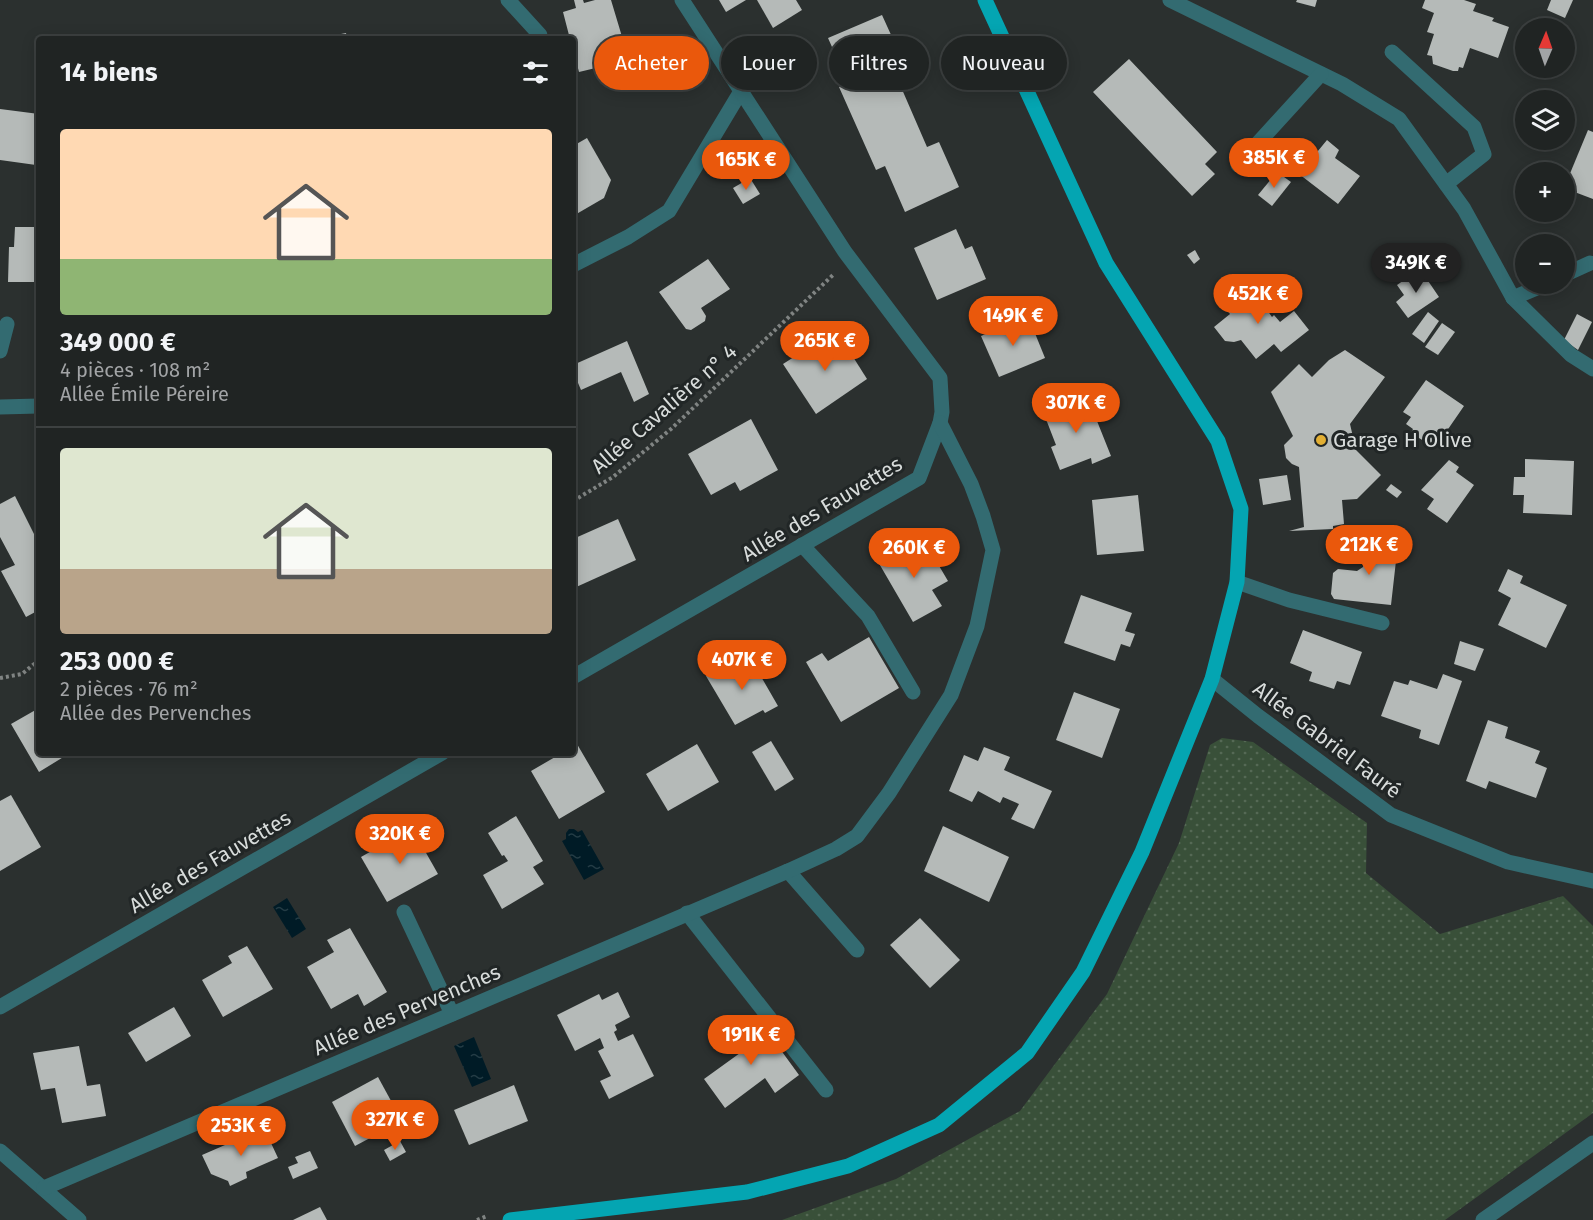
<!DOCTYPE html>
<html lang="fr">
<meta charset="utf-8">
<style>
:root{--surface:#202423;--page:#2d3030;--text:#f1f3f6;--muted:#a2a4a6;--line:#3d4141;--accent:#ea580c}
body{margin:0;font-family:"Fira Sans",sans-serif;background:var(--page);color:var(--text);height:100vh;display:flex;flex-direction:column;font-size:22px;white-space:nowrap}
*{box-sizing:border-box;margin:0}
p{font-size:20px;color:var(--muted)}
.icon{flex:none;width:33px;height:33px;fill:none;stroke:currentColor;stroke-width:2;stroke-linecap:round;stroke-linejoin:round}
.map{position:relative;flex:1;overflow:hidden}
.side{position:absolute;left:36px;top:36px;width:540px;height:720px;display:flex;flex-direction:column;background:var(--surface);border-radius:6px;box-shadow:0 3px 15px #0003,0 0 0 2px var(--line)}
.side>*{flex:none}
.top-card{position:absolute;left:594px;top:36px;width:570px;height:54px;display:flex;gap:12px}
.needle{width:39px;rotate:2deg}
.buttons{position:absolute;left:1515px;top:18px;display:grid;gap:12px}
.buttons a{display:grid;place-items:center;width:60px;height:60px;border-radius:50%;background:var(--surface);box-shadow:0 3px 15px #0003,0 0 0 2px var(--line);font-size:30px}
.price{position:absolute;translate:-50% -51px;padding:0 14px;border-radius:21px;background:var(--accent);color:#fff;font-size:20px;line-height:39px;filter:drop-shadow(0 2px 3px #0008)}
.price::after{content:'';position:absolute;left:50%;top:36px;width:18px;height:14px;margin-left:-9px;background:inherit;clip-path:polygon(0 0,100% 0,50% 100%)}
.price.current{background:#222;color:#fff}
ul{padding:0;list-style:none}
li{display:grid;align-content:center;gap:12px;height:318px;padding:0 24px}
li+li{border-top:2px solid var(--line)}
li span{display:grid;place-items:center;height:186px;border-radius:6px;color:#555}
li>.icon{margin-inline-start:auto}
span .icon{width:108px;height:108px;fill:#fffc;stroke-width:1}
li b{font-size:26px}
h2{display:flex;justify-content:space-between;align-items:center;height:72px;padding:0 24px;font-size:26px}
.pill{padding:0 21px;border-radius:27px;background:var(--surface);box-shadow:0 3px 15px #0003,0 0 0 2px var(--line);font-size:21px;line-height:54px}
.pill.current{background:var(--accent);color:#fff}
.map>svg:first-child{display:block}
</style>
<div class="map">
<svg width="1593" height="1220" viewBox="0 0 1593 1220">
<defs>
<pattern id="park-dots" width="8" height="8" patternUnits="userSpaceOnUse" patternTransform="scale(1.5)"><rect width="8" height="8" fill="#395039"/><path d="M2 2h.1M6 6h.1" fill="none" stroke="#556955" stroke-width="1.8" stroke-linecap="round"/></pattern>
<pattern id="water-ripples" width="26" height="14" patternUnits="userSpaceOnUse" patternTransform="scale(1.5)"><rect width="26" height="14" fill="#001b26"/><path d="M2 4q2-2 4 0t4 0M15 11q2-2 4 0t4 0" fill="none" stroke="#243c45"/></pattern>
</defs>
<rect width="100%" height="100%" fill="#2b302f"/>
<!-- park -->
<polygon fill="url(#park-dots)" points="1222,738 1253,742 1367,823 1366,873 1440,934 1563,896 1593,926 1593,1113 1445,1220 782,1220 896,1179 1020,1111 1107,994 1179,843 1210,745"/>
<!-- water -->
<g fill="url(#water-ripples)">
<polygon points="569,829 574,829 578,832 582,830 604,869 584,880 562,841 566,839 566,833"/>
<polygon points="287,898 306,929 292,938 273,907"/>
<polygon points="474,1037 491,1079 472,1087 454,1046"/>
</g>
<!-- building -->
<g fill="#b5bab8">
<polygon points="574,0 583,0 584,3 595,0 611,0 629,60 579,72 573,49 573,39 570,39 563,12 576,8"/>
<polygon points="719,0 746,0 726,12"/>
<polygon points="757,0 796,0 802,10 773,28"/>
<polygon points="1297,0 1317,0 1315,7 1296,2"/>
<polygon points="1425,0 1464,0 1476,4 1473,11 1494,18 1492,21 1509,27 1498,58 1470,48 1463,68 1459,67 1458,71 1453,71 1433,64 1432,56 1427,55 1434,34 1427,32 1434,13 1422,8"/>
<polygon points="1551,0 1573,0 1565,18 1547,10"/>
<polygon points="882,15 902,59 891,64 927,147 939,142 959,187 905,212 885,166 876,170 839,87 848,83 828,38"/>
<polygon points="346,33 347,39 321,39 321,38"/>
<polygon points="1129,59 1217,152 1205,164 1215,174 1192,196 1093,92"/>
<polygon points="0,109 39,114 36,165 0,160"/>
<polygon points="1588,130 1593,132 1593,199 1564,188"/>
<polygon points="587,138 611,180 604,198 573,216 573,146"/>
<polygon points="1327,140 1339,150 1335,158 1360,176 1338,204 1299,174"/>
<polygon points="1277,172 1291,182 1272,206 1258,195"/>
<polygon points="750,178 760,194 743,204 733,188"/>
<polygon points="15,227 39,227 39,282 8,282 9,247 14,247"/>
<polygon points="956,229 965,249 972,246 986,279 937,300 914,248"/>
<polygon points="1195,250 1200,259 1194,264 1187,255"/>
<polygon points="708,259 730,289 701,308 706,316 705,321 691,330 686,329 659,292"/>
<polygon points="1420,269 1439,297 1408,318 1396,302 1404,295 1397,285"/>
<polygon points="1245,287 1256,301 1260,300 1272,317 1274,315 1280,322 1294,311 1309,330 1281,352 1274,344 1256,359 1241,340 1234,342 1225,341 1214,327 1230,314 1223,305"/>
<polygon points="1428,312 1439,321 1424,343 1412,334"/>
<polygon points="1577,314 1592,322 1578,350 1564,340"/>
<polygon points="1028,316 1045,358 999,377 981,336"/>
<polygon points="1442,323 1455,332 1438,355 1425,347"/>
<polygon points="836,330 867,379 816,414 783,364"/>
<polygon points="627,341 649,394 634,402 621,372 581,390 573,371 573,365"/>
<polygon points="1345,350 1385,377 1350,424 1356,450 1381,475 1357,499 1342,500 1344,524 1333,526 1333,529 1289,531 1304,527 1299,467 1292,464 1286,458 1284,445 1293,436 1271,392 1299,364 1312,377 1329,360"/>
<polygon points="1426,380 1464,406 1435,448 1411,433 1413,429 1406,424 1411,417 1403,412"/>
<polygon points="1087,396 1111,456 1092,464 1091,458 1060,470 1051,447 1056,445 1044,414"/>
<polygon points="751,419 778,470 740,491 735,482 711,495 688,454"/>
<polygon points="1525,459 1574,461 1572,515 1523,513 1524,495 1513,495 1514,477 1525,477"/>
<polygon points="1449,460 1459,467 1456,472 1474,485 1447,523 1427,509 1434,499 1421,490"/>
<polygon points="1287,475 1291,500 1263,505 1259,479"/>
<polygon points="1391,484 1402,492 1397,498 1386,490"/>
<polygon points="1138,495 1144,551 1097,555 1092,500"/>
<polygon points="15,496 39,544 39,610 26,617 1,571 15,565 0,537 0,504"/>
<polygon points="618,519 636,560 574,588 573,539"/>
<polygon points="1366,540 1398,543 1391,605 1334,599 1331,594 1333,573 1338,569 1357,571 1363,567"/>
<polygon points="925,542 948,581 932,590 942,606 913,622 877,560 903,545 908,552"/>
<polygon points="1508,569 1523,576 1520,583 1567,605 1546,648 1498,625 1511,598 1498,591"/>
<polygon points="1081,595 1132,613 1125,631 1135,634 1130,647 1121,644 1115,661 1064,643"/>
<polygon points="1303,630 1362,652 1350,685 1337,681 1334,689 1309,681 1312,672 1290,663"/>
<polygon points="869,637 899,688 841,722 806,662 822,653 828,661"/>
<polygon points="1460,641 1484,649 1475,671 1454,664"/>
<polygon points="751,659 778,706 765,713 763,710 735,725 706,676 730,662 734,669"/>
<polygon points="1443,674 1462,681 1439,745 1419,738 1421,730 1381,716 1394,681 1408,685 1410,680 1437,689"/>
<polygon points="1074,692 1120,709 1102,758 1056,740"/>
<polygon points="39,708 39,753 70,753 39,772 11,724"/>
<polygon points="1488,720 1508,727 1505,738 1540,751 1535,763 1547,768 1536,798 1489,781 1486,789 1466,781"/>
<polygon points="771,741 794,779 775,791 752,752"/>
<polygon points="577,744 605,792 559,819 531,771 562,753 573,753 573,747"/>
<polygon points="697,744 719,782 668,811 646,774"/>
<polygon points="984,747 1010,757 1004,770 1052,791 1034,829 1011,819 1019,804 1003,797 1000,803 978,791 972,802 949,791 964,755 978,761"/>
<polygon points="11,795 41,847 0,871 0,801"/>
<polygon points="516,816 543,861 533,867 544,884 502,909 483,875 508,861 504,855 502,856 488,833"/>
<polygon points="943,826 1009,857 989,902 924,871"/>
<polygon points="412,828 438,874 387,902 361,857"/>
<polygon points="920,918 960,960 930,988 890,945"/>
<polygon points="350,928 387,992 364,1006 358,994 331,1009 307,967 334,952 327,940"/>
<polygon points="247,946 273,989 223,1017 202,980 232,963 228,956"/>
<polygon points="618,992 630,1017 615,1025 617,1030 614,1032 618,1041 633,1034 654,1076 609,1099 600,1081 611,1076 598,1051 604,1048 600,1038 575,1051 557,1015 599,994 602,1000"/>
<polygon points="174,1007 191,1036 146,1062 128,1033"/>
<polygon points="747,1023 761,1023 799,1075 775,1093 765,1078 725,1108 704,1079 740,1053 732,1042 736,1031"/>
<polygon points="79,1046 87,1086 100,1084 106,1116 62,1123 55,1088 41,1090 33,1053"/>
<polygon points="378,1077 402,1121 355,1146 332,1102"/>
<polygon points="514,1085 528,1121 469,1145 454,1110"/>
<polygon points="264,1128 278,1158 246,1172 247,1178 230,1186 228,1181 211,1174 202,1155"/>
<polygon points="400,1141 406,1152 390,1161 384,1150"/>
<polygon points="310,1151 318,1168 293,1179 288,1167 298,1163 295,1157"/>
<polygon points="320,1207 327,1220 293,1220"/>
</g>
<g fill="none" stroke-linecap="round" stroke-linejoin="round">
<!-- path -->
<g stroke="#808483" stroke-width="4" stroke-dasharray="3 3" stroke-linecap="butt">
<polyline points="573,501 613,477 671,429 834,274"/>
<polyline points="0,678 22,674 39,660"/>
<polyline points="477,1220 487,1216"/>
</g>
<!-- minor -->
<g stroke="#336b71" stroke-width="15">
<polyline points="508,0 540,35"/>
<polyline points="1170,0 1342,84 1399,119 1464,209 1513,298 1571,355 1593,369"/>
<polyline points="1392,52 1474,127 1484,154 1446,184"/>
<polyline points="1238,165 1321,74"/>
<polyline points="573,265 628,237 669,211 741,91"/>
<polyline points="1564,275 1590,263"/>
<polyline points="1513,298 1546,284"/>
<polyline points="0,351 7,324"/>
<polyline points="0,407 39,406"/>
<polyline points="802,545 868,616 913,692"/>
<polyline points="1237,582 1289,600 1382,623"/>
<polyline points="573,677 919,478 940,423 942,412 940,378 845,252 682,0"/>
<polyline points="1212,679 1258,716 1391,815 1508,862 1593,881"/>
<polyline points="788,871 857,950"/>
<polyline points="404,912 452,1014"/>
<polyline points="687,913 826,1090"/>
<polyline points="0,1007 442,753"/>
<polyline points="0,1151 79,1220"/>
<polyline points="44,1188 788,871 836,849 857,836 889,793 951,695 977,626 993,550 983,516 971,484 940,423"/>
<polyline points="1483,1220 1593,1143"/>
</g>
<!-- major -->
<polyline stroke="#04a5b2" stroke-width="15" points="510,1220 747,1192 848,1166 939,1125 1027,1053 1083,972 1142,852 1212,679 1237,582 1241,509 1218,441 1106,263 985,0"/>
</g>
<!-- markers -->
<circle fill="#e2af34" stroke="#212626" stroke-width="2" cx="1321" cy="440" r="6"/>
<g text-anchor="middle" stroke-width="6" stroke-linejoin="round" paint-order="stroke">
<!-- street labels -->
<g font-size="21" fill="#d8dcdb" stroke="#212626">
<text transform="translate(664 409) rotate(-41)" y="7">Allée Cavalière n° 4</text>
<text transform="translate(822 509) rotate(-31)" y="7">Allée des Fauvettes</text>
<text transform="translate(1327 740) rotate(37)" y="7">Allée Gabriel Fauré</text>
<text transform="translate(210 862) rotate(-30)" y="7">Allée des Fauvettes</text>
<text transform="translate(407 1010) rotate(-23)" y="7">Allée des Pervenches</text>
</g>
<!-- poi labels -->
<g font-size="21" fill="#d8dcdb" stroke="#212626" text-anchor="start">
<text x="1333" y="447">Garage H Olive</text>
</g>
</g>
</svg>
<div class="buttons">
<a><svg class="needle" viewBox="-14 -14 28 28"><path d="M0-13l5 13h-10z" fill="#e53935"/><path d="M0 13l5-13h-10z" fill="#a2a4a6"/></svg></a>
<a><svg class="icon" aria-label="layers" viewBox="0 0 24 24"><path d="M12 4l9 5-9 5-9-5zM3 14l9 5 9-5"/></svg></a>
<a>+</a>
<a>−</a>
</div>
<b class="price" style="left:1274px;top:189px">385K €</b>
<b class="price" style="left:746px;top:191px">165K €</b>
<b class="price current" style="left:1416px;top:294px">349K €</b>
<b class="price" style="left:1258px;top:325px">452K €</b>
<b class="price" style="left:1013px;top:347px">149K €</b>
<b class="price" style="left:825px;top:372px">265K €</b>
<b class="price" style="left:1076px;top:434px">307K €</b>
<b class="price" style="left:1369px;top:576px">212K €</b>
<b class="price" style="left:914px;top:579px">260K €</b>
<b class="price" style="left:742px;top:691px">407K €</b>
<b class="price" style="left:400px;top:865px">320K €</b>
<b class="price" style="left:751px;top:1066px">191K €</b>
<b class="price" style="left:395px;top:1151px">327K €</b>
<b class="price" style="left:241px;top:1157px">253K €</b>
<div class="top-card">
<a class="pill current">Acheter</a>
<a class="pill">Louer</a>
<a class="pill">Filtres</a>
<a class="pill">Nouveau</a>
</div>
<section class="side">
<h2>14 biens<svg class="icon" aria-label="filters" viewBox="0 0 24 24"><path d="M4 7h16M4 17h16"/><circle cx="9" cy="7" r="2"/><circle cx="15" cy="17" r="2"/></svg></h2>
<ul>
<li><span style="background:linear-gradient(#ffd9b3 70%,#8fb573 0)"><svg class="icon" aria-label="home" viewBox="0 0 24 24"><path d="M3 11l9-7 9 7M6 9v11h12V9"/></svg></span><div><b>349 000 €</b><p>4 pièces · 108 m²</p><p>Allée Émile Péreire</p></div></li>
<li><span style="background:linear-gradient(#dfe7d0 65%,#b9a48a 0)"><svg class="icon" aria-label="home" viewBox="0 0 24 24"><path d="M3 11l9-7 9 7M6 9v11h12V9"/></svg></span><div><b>253 000 €</b><p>2 pièces · 76 m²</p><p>Allée des Pervenches</p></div></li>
</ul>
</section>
</div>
